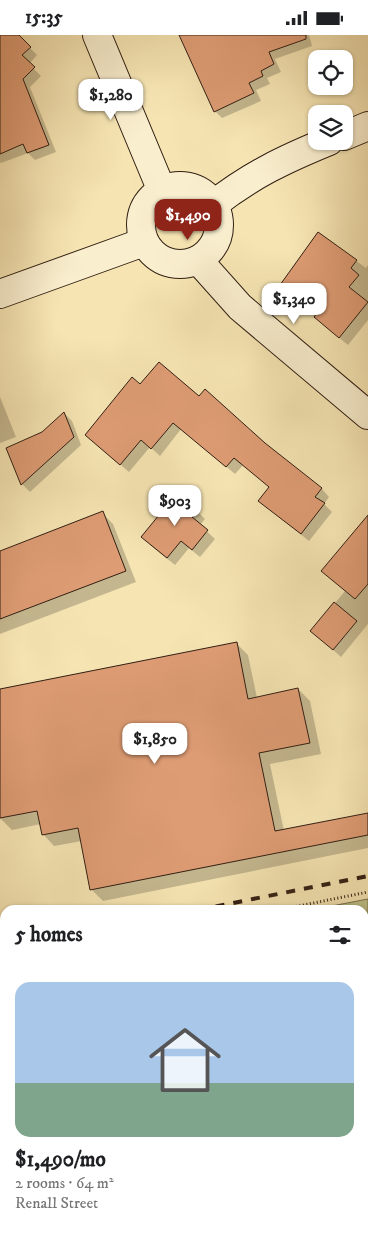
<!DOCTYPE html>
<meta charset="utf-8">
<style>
:root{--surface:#fff;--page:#f6f6f6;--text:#202124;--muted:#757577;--line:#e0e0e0;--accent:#8f2418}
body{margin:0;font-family:"IM FELL DW Pica",serif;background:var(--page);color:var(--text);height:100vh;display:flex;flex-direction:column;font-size:19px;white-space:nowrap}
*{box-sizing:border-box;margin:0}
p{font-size:16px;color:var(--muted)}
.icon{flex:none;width:28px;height:28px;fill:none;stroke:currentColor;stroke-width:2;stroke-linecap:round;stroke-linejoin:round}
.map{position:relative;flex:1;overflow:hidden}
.details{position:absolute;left:0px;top:870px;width:369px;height:335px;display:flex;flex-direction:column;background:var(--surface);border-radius:15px 15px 0 0;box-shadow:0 1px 4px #0004}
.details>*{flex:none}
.fabs{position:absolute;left:308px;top:15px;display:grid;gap:10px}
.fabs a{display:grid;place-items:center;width:45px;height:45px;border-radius:10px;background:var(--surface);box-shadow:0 1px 4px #0004;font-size:25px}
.price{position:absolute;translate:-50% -42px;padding:0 11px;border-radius:10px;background:#fff;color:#222;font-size:16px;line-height:32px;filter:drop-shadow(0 1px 2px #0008)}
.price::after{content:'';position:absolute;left:50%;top:30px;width:15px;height:11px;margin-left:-8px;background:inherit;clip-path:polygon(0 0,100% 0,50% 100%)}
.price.active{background:var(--accent);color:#fff}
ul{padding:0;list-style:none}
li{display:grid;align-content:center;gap:10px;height:265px;padding:0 15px}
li+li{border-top:1px solid var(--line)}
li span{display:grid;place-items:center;height:155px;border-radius:15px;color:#555}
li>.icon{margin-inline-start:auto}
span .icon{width:90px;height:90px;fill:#fffc;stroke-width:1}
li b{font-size:21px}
h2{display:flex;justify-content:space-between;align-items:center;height:60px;padding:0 15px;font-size:21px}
.status{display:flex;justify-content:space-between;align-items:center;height:35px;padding:0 25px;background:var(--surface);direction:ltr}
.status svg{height:14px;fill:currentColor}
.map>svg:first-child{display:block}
</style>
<div class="status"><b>15:35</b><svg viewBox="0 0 49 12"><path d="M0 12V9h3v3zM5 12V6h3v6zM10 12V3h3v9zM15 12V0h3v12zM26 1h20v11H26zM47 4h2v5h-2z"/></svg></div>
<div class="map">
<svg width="368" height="1205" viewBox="0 0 368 1205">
<rect width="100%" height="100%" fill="#f6e5b3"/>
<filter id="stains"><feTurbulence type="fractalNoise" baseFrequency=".004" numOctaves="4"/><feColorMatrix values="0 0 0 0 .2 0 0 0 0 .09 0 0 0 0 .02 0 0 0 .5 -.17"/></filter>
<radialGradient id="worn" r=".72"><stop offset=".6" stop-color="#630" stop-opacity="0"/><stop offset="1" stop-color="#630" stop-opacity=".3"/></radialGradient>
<!-- green -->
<g fill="#bfc38a" stroke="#78714e">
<polygon points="368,864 368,886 364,887 364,875 311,875"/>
<polygon points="5,923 5,1102 0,1108 0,924"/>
</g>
<!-- shadow -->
<g fill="#0003">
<polygon points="0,0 17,0 37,20 29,29 41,41 30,52 56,117 35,125 28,118 1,128 0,127"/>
<polygon points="180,0 309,0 312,11 275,24 281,37 267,43 270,49 256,55 261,66 222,83 215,76"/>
<polygon points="319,199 366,233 368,230 368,285 348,310 323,290 318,279 281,250"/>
<polygon points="141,351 199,362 322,454 329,462 324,469 332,477 309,506 259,466 270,452 243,430 235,439 181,394 160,421 150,412 129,437 95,408"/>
<polygon points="0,362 16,402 0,408"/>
<polygon points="64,378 72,386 81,410 30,457 22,449 8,414 43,398"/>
<polygon points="197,476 205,484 200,490 215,504 200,522 189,513 175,530 150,510"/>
<polygon points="102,478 113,489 136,547 0,599 0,517"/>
<polygon points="368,497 368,589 341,622 312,596 345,556 331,544"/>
<polygon points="236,608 248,620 257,663 298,654 310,666 321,719 270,729 284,796 368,779 368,813 103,866 91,854 82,806 54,811 43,799 41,789 12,795 0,783 0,655"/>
<polygon points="174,1200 199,1200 195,1205 180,1205"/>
<polygon points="239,1200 307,1200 311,1204 245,1205"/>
</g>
<!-- building -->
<g fill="#de9c74" stroke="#311f13">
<polygon points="0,0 19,0 31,12 22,20 35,32 23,44 49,110 27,118 23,109 0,119"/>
<polygon points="179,0 306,0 306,4 269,17 274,29 261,36 263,41 249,48 254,58 214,77"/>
<polygon points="318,197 357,225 351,233 359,240 349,252 368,267 339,303 314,282 317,278 280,250"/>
<polygon points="159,327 199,361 205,354 265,408 322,453 315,462 325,468 301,499 258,466 269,452 234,423 226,432 173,388 151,414 141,405 120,430 85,400 132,342 140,349"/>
<polygon points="64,377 74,402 21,450 6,413 42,397"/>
<polygon points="177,458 198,475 192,482 208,495 192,515 181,506 167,523 141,502"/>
<polygon points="103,476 126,536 0,584 0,516"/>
<polygon points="368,480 368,549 355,564 321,536"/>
<polygon points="334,567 357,586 333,615 310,596"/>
<polygon points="237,607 248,664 298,653 310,708 259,718 275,796 368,778 368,800 90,855 78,793 42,800 37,776 0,783 0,654"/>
</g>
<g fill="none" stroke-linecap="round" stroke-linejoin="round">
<!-- secondary casing -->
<g stroke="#311f13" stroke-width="30">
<g id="secondary">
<polyline points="97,0 162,156"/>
<polyline points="344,101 368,91"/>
<circle cx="180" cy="190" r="39"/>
<path d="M213 170C251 140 285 124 329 106"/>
<polyline points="198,225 240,272 368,380"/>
<polyline points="0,259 144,207"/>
</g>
</g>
<!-- path -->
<g stroke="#311f13" stroke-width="3" stroke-dasharray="1 2.5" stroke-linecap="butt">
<polyline points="279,875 368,857"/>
<polyline points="0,951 5,950"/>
</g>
<!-- secondary -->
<use href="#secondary" stroke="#f9eece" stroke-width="28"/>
<!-- rail -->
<g stroke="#311f13" stroke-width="4" stroke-dasharray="9 9" stroke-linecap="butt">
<polyline points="198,875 368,841"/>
<polyline points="0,914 5,913"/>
</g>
</g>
<rect width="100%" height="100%" filter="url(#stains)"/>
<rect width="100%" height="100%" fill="url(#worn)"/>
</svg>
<div class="fabs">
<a><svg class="icon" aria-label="locate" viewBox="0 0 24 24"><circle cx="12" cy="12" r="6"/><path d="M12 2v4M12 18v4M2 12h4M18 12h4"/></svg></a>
<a><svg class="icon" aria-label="layers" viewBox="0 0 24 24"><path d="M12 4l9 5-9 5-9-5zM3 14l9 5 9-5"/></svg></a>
</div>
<b class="price" style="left:111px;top:86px">$1,280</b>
<b class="price active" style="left:188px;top:206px">$1,490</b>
<b class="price" style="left:294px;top:290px">$1,340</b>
<b class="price" style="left:175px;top:492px">$903</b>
<b class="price" style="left:155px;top:730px">$1,850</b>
<section class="details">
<h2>5 homes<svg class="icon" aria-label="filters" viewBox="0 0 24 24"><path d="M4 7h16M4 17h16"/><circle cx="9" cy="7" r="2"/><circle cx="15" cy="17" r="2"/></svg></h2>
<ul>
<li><span style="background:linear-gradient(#a9c7e8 65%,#7fa58c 0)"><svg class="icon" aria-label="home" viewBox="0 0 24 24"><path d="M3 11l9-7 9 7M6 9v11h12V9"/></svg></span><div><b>$1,490/mo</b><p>2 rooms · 64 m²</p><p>Renall Street</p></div></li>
</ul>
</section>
</div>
